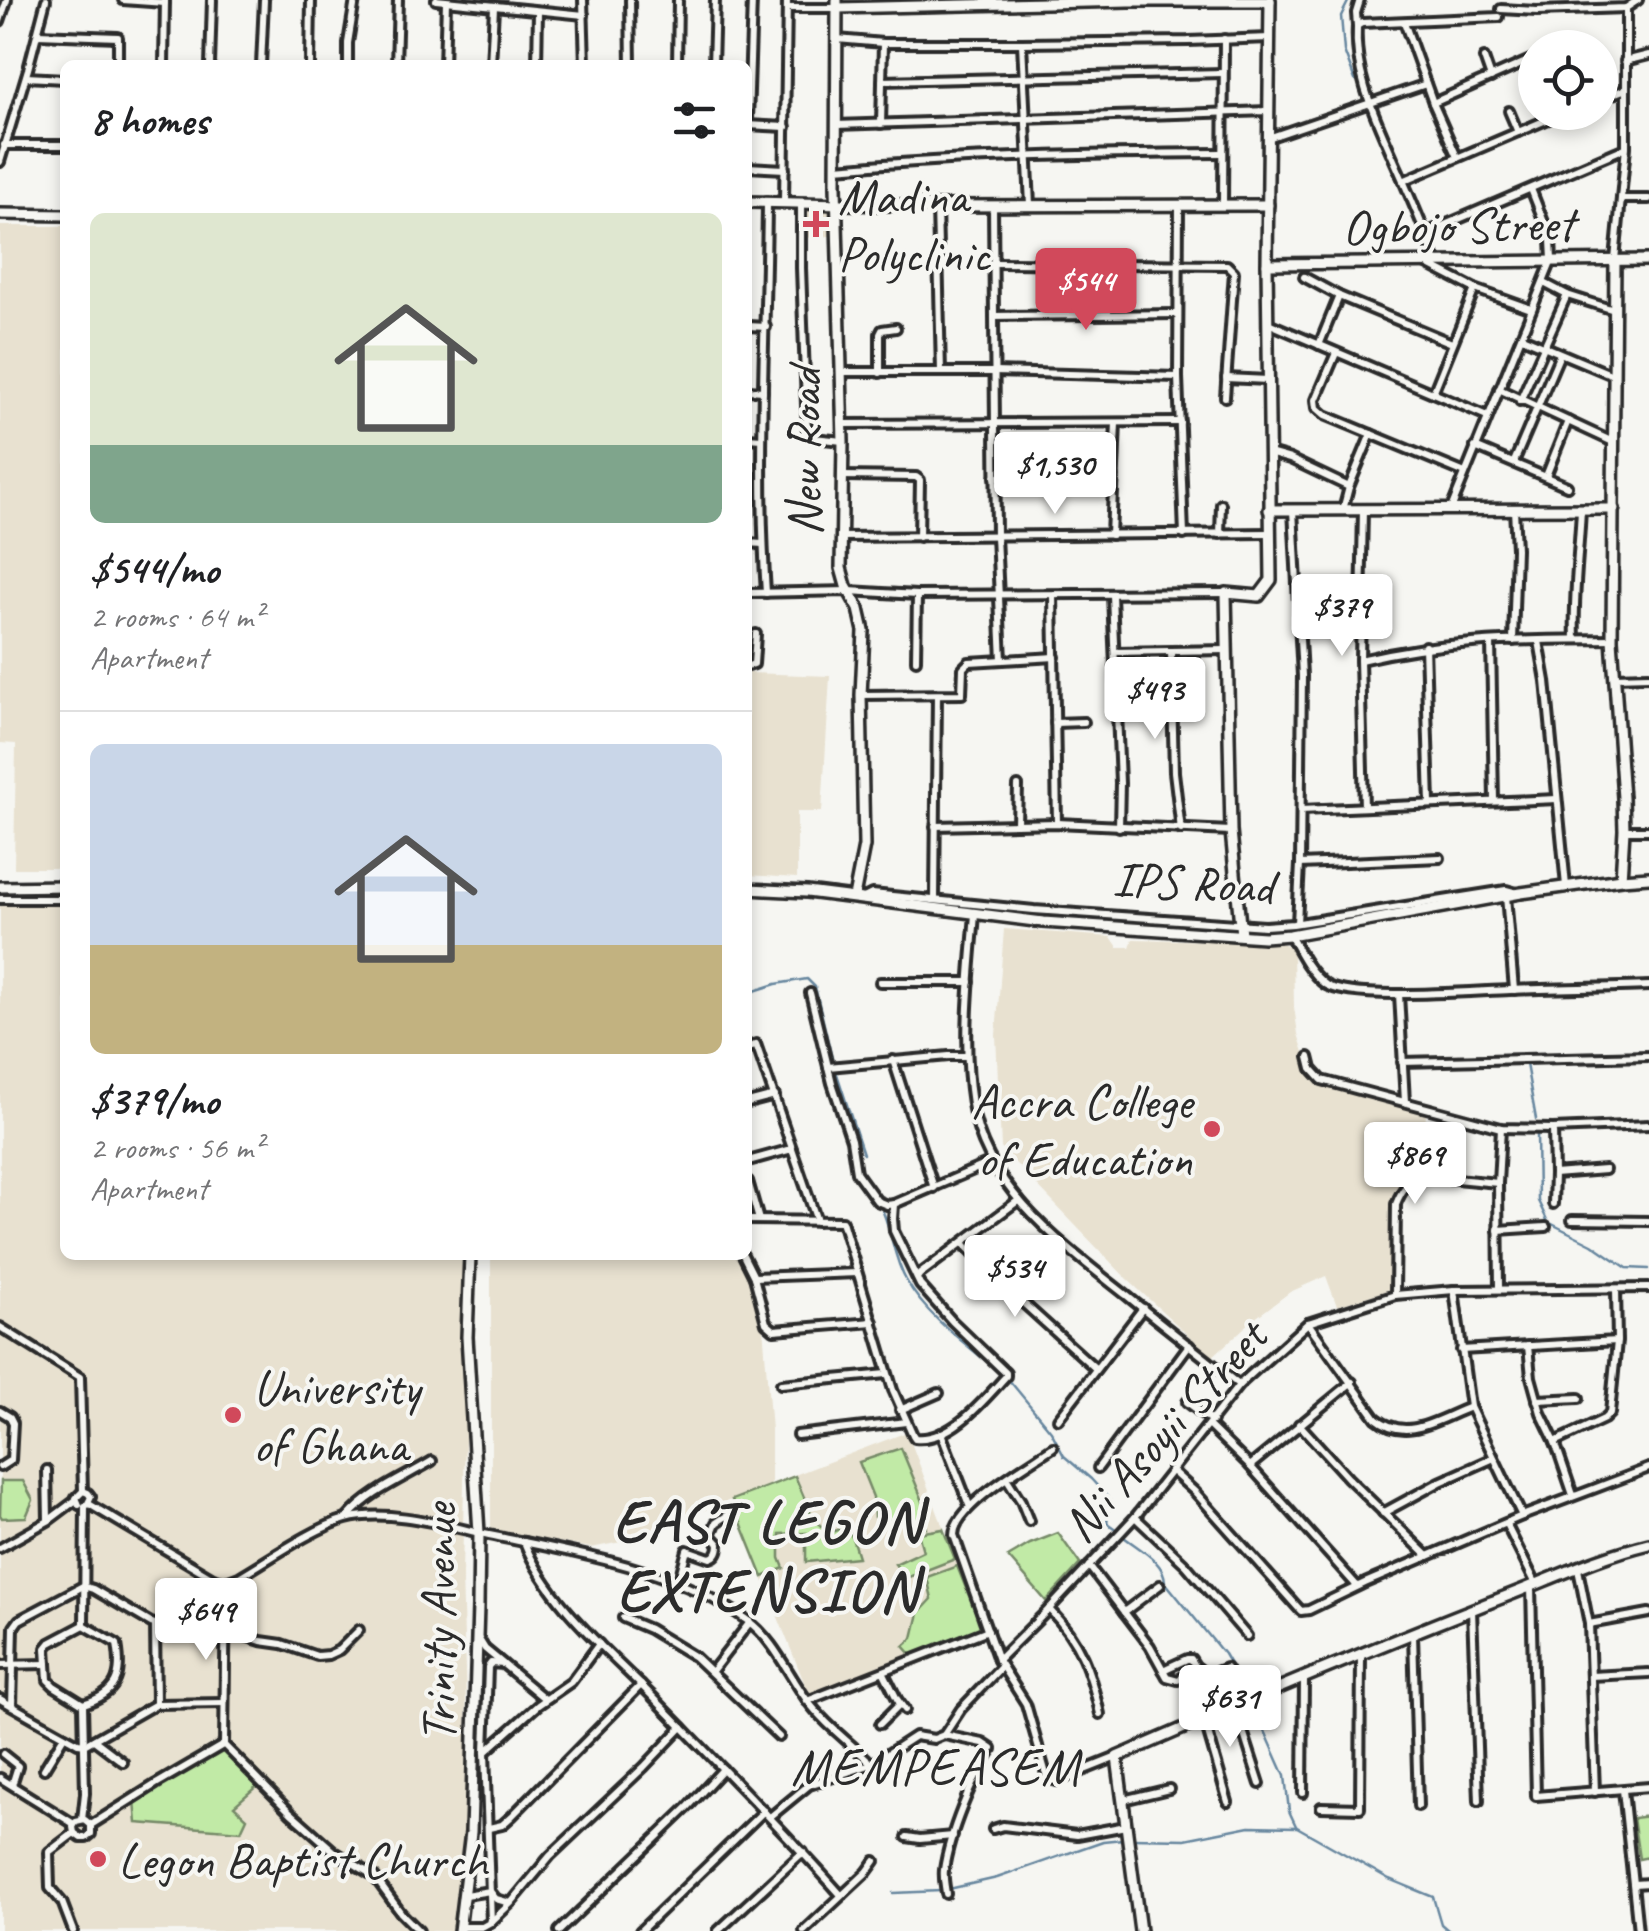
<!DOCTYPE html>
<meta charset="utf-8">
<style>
:root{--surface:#fff;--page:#f6f6f6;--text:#202124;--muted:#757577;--line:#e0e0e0;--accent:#d1495b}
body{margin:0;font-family:Caveat,sans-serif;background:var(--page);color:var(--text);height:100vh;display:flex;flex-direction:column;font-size:38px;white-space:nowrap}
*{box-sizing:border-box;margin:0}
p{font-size:32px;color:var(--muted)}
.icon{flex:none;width:55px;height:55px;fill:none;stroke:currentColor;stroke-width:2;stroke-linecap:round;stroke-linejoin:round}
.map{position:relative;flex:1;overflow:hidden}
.panel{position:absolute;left:60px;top:60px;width:692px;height:1200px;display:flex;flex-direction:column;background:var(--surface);border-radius:15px;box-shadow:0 5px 15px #0003}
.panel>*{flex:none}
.controls{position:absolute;left:1518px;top:30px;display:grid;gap:20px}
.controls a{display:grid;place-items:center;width:100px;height:100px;border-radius:50%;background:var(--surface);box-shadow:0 5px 15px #0003;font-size:50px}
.price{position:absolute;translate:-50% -85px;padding:0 22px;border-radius:10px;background:#fff;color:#222;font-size:32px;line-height:65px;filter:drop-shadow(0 2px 5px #0008)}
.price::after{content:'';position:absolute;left:50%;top:60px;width:30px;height:22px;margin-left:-15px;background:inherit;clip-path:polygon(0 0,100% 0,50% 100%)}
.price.selected{background:var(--accent);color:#fff}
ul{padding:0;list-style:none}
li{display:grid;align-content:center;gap:20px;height:530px;padding:0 30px}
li+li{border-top:2px solid var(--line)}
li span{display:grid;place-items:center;height:310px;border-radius:15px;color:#555}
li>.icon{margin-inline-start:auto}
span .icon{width:180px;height:180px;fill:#fffc;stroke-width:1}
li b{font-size:42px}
h2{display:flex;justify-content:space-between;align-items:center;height:120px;padding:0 30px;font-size:42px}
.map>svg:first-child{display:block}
</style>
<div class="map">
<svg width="1649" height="1931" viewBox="0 0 1649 1931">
<rect width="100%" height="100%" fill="#f6f6f2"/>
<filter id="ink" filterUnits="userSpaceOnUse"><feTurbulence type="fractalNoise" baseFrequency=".01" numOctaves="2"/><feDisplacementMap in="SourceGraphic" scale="20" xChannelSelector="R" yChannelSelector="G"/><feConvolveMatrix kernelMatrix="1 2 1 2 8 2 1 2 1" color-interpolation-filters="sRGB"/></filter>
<g filter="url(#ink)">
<!-- built -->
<g fill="#e8e1d0">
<polygon points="829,210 830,236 803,238 802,211"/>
<polygon points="0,226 65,226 65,868 14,868 16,744 0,743"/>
<polygon points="748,673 830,676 822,812 797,812 797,878 748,875"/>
<polygon points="0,896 65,897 65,1255 469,1255 462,1575 469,1797 453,1931 0,1931"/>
<polygon points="1004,929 1111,937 1118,947 1130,947 1133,939 1219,941 1258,944 1281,943 1293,949 1294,1007 1298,1034 1310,1070 1316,1078 1426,1109 1424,1172 1412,1176 1394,1194 1391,1289 1337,1306 1326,1276 1290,1292 1254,1319 1212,1357 1127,1279 1001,1148 996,1035"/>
<polygon points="491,1255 738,1255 755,1286 763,1325 771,1431 771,1484 907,1432 982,1629 814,1693 808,1692 731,1500 626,1541 591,1548 491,1530"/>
</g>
<!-- green -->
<g fill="#c1eaa6" stroke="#768a68" stroke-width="2.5">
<polygon points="901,1448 925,1506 926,1528 874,1517 873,1497 859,1462"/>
<polygon points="795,1476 812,1516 828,1534 848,1525 858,1557 806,1562 806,1533 780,1534 780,1558 784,1568 763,1577 732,1500"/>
<polygon points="1,1481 23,1481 33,1500 26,1517 2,1518 0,1515"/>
<polygon points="943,1529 955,1559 906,1578 895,1564 923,1551 918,1533"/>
<polygon points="1058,1533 1080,1564 1046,1601 1008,1557 1030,1544"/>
<polygon points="957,1566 982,1628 912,1655 904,1646 913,1638 919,1613 932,1599 927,1577"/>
<polygon points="223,1748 258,1785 234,1806 247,1818 241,1831 137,1823 135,1801"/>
<polygon points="1649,1816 1649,1857 1639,1859 1633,1818"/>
</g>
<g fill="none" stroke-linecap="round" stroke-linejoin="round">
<!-- stream -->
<g stroke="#67879f" stroke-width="2.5">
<polyline points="1349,0 1341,16 1344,51 1355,80"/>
<polyline points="1512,906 1519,980"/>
<polyline points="748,993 776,984 807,979 815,987 833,1062"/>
<polyline points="1526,1064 1536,1119"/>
<polyline points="836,1071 863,1154"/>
<polyline points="1537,1133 1538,1201 1548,1222 1592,1244 1627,1268 1649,1269"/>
<path d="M883 1212C892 1233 894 1259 906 1280 927 1318 969 1346 1003 1375"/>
<polyline points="1009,1380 1051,1431 1064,1456 1091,1479 1110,1500 1107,1523 1117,1530"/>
<path d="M1124 1537C1139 1549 1165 1562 1165 1582L1224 1654 1248 1695"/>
<polyline points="1253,1704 1285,1776 1289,1811 1296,1826"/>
<polyline points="1131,1838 1185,1839 1250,1826 1297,1827 1389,1879 1433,1897 1441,1924 1449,1931"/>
<polyline points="949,1889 997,1878 1103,1841 1123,1839"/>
<polyline points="893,1893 941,1891"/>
</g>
<!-- street casing -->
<g stroke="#2b2b2b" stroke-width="14">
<g id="street">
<polyline points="123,0 165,3"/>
<polyline points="436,0 584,15"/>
<polyline points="583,0 585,65"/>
<polyline points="630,0 631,65"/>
<polyline points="787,8 837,8"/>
<polyline points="1501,9 1537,11 1626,8 1638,0"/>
<polyline points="0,21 7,0"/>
<polyline points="1404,22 1433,103 1457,157"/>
<polyline points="1357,26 1356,13 1360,0"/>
<polyline points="38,34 118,37 118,65"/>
<polyline points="837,39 883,43 1022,43 1188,41 1270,38"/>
<polyline points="1022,43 1030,205"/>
<polyline points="1484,58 1491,78"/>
<polyline points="1625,61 1649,55"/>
<polyline points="164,65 165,0"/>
<polyline points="210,65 212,0"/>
<polyline points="261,65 264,0"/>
<polyline points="310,65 311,0"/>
<polyline points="348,65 348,43 355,0"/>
<polyline points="396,65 398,0"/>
<polyline points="444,65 446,2"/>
<polyline points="491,65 494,7"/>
<polyline points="537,65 538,11"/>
<polyline points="677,65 678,0"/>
<polyline points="713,65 715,0"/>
<polyline points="26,77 65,79"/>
<polyline points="882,81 1223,73"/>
<polyline points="1600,99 1626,89"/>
<polyline points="1433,103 1535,58"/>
<polyline points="1509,111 1518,132"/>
<polyline points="748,120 752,0"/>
<polyline points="881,124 883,43"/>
<polyline points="748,125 786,127"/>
<polyline points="836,125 1269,111"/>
<polyline points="1268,138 1426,84"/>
<polyline points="4,145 65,145"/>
<polyline points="0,162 28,69 46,0"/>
<polyline points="748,167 785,169"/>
<path d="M836 168C965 156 1093 154 1222 153"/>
<polyline points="1403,181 1565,112"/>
<polyline points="1621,199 1649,199"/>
<polyline points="784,201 787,0"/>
<polyline points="801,203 801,268 807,433 813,438 843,441"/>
<polyline points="1223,205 1224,39"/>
<polyline points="937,206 941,372"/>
<polyline points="993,206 996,536 1002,660"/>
<polyline points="1179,206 1178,377 1184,535"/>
<polyline points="1426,233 1625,148"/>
<polyline points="1615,260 1626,147 1626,8"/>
<path d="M1436 262C1424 227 1409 194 1394 160 1375 116 1354 75 1357 26L1362 23 1499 17"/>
<polyline points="993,263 1227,265 1234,272 1225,397"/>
<polyline points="1425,263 1475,289 1531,309"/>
<polyline points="1304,277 1339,296 1452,343"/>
<polyline points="1544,283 1567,295 1614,310"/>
<polyline points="994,316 1178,314"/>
<polyline points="1268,323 1487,416"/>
<polyline points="748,326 766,327"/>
<polyline points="1522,337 1615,376"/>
<polyline points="1319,345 1339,296"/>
<polyline points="1336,353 1316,400 1317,408 1325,415 1465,473"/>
<polyline points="842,372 994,372 1178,377"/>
<polyline points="880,373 880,334 882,330 896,328"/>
<polyline points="1226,378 1268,380"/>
<polyline points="1499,389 1613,442"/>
<polyline points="748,390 763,391"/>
<polyline points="1433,393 1475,289"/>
<polyline points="1520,401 1567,295"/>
<polyline points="843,424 1180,422"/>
<polyline points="748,438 762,439"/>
<polyline points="1475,447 1567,486"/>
<polyline points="1269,453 1290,459 1349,487 1371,434"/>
<polyline points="1514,462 1560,354"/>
<polyline points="842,476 916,477 920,480 919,537"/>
<polyline points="1546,476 1568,421"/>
<polyline points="995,477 1114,477"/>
<polyline points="1451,509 1552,260 1551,240 1531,189"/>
<polyline points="1293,510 1302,676 1300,864 1297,923"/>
<polyline points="1343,510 1349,487"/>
<polyline points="1363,510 1360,660 1364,807"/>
<polyline points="1220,534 1221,504"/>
<polyline points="1111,535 1116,423"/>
<polyline points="841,537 1270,533"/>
<polyline points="748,543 763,544"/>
<polyline points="748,593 849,591 917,595 1226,593"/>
<path d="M766 593C757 463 766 332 767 201"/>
<polyline points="1053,595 1057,823"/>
<polyline points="1112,595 1120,783 1119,827"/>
<path d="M1575 639C1573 595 1579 553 1581 509"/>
<polyline points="1513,641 1516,549 1514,509"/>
<polyline points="1539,641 1546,681 1566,886"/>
<polyline points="1491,642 1494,800"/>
<polyline points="1425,646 1430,803"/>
<polyline points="1171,651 1174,772 1181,830"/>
<polyline points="1115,652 1226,650"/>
<polyline points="916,660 917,595"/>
<path d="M1360 660C1446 639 1524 640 1612 639"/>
<polyline points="748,666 754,664 756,634"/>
<polyline points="1614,677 1649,676"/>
<polyline points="861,695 962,694 963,668 969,662 1055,657"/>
<polyline points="1055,723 1084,722"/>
<polyline points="1301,810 1557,799"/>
<polyline points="1017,823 1018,786"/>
<polyline points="935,826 1057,823 1231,831"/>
<polyline points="1624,830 1649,830"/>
<polyline points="1300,864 1440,858"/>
<polyline points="1506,896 1514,990"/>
<polyline points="0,899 65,899"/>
<polyline points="862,899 872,894 1034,910 1265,926 1293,924 1506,890 1517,893"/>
<polyline points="935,900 937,695"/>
<path d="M975 914C970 977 962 1041 972 1104 985 1189 1063 1245 1126 1295 1163 1325 1201 1355 1239 1385"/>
<path d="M1290 935C1299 952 1310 974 1326 985 1353 1001 1474 991 1510 990 1556 988 1603 988 1649 986"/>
<polyline points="880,982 970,982"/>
<polyline points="810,993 832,1083 851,1140 856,1172 877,1201 887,1205 894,1204 992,1162"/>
<polyline points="1399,994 1405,1102"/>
<polyline points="748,1048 756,1044 817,1221"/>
<polyline points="1309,1057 1312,1069 1322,1080 1501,1128 1553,1129 1649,1125"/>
<polyline points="893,1060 934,1188"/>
<polyline points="1402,1062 1649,1056"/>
<polyline points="828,1067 949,1056 967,1056"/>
<polyline points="748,1103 775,1096"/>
<polyline points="1553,1129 1554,1174 1605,1170"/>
<polyline points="748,1161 792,1149"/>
<polyline points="748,1181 759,1220"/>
<polyline points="1553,1204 1554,1174"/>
<path d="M748 1220 842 1221 893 1390 913 1435 915 1438C951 1442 984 1400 1006 1376V1373L952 1321 920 1285 894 1231 893 1219 894 1204"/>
<polyline points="1572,1220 1649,1221"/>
<polyline points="1498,1230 1546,1227"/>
<polyline points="963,1243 1001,1283 1095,1368"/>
<polyline points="743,1255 754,1277 766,1323 774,1330 873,1322"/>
<polyline points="754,1277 857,1273"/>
<polyline points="917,1278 920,1274 1019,1200"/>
<polyline points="1499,1289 1498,1183 1501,1128"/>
<polyline points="1454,1290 1470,1407 1522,1516"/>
<path d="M1395 1295 1396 1204C1402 1189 1408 1181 1424 1176L1498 1183"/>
<path d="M1308 1323 1376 1418C1406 1443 1438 1419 1470 1407"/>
<polyline points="0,1327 80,1377 83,1491"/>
<polyline points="1528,1346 1531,1377 1541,1413 1555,1442 1573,1495"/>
<polyline points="1461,1350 1617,1341"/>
<polyline points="781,1384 887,1374"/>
<polyline points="1537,1400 1579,1398"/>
<polyline points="1187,1402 1212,1421"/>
<polyline points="900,1410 939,1393"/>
<polyline points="0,1411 10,1417 13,1423 11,1460 0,1467"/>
<polyline points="1058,1419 1143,1308"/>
<polyline points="1299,1424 1348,1478 1428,1556"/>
<polyline points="1208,1425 1250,1466 1357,1586"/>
<polyline points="941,1433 969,1505"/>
<polyline points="797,1435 906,1422"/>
<polyline points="1555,1442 1604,1419 1610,1413 1617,1341 1616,1289"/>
<path d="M1053 1447C1029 1464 954 1506 954 1535L998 1660 1026 1704 1046 1774 1050 1779 1057 1781 1117 1757"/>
<polyline points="1250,1466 1352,1382"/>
<polyline points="1098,1468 1189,1345"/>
<polyline points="47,1470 48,1520"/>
<polyline points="1171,1470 1195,1492 1301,1611 1309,1610 1365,1583 1522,1516 1649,1468"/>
<polyline points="1007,1479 1021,1501 1029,1521"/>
<path d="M89 1504 213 1578 226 1582 239 1577C268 1560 316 1527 346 1519 389 1508 447 1526 489 1535 571 1552 680 1569 748 1621 774 1640 788 1674 807 1700 825 1725 850 1742 872 1764"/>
<polyline points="79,1505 76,1498 83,1491 88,1493 91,1497 87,1505"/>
<polyline points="1383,1513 1440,1482 1494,1458"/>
<path d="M348 1517C369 1492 404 1478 432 1461"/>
<polyline points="1135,1517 1186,1565 1247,1636"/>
<polyline points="1506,1524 1536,1584"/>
<path d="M524 1542C547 1601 607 1651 651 1695 715 1761 780 1826 841 1895"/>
<polyline points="0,1548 48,1521 76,1500"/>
<polyline points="1089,1566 1150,1646 1167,1677 1178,1680 1198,1668 1207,1676 1226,1668 1245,1702"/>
<polyline points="1578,1569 1589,1624 1595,1792"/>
<path d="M678 1583 687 1550 710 1558C717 1556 719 1551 719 1544L711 1535 716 1523 731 1513"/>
<polyline points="1531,1587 1536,1796 1649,1787"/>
<path d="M1049 1609C1081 1642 1090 1670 1100 1714"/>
<polyline points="1472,1610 1479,1801"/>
<polyline points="1124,1612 1160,1585"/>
<polyline points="623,1618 649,1629 695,1657 779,1737"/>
<polyline points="155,1624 224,1627"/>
<polyline points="1589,1624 1649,1613"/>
<path d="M84 1625 117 1644C123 1677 117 1694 83 1704L54 1686 48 1680 46 1648 50 1643Z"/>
<polyline points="84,1625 85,1506"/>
<polyline points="224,1629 261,1641 282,1644 317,1656 328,1655 339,1650 359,1630"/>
<polyline points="1413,1634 1418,1806"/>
<polyline points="477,1636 485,1649 502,1663"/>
<polyline points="998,1660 1049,1609 1135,1517 1239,1385 1308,1323 1395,1295 1454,1290 1649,1288"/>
<polyline points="0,1665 47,1664"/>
<polyline points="1163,1670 1187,1659 1191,1659 1197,1669"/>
<polyline points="712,1671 750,1622"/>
<polyline points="884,1673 897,1699 905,1710"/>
<polyline points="1591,1676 1649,1673"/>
<path d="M0 1699C26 1714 52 1729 78 1743L86 1744 156 1704 155 1624 151 1623 93 1589 83 1586 19 1620 14 1627 12 1706"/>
<polyline points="807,1701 988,1630"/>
<polyline points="156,1704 224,1703"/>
<polyline points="1235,1706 1260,1784"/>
<polyline points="1204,1719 1228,1802"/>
<polyline points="880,1724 900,1704"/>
<path d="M944 1735 983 1743 992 1749C972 1777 949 1835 944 1870 943 1878 945 1886 946 1894"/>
<polyline points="94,1740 123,1762"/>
<polyline points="224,1745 291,1813 335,1852 374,1876 401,1913 419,1931"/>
<polyline points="224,1745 226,1582"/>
<polyline points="485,1752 538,1705 571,1682 599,1644"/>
<polyline points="3,1754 18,1766 12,1785"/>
<polyline points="44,1769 64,1736"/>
<polyline points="0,1778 74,1824"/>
<polyline points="1623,1790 1638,1931"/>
<polyline points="1303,1793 1304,1679"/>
<polyline points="1123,1800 1169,1789"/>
<polyline points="1321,1807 1360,1808 1361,1655"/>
<polyline points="770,1817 809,1785 872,1764 915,1736 934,1739 944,1735 961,1709 1001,1667"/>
<polyline points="82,1820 85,1793 83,1704"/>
<polyline points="489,1828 502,1825 512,1816 641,1685"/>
<polyline points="993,1829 1003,1826 1077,1835 1126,1826"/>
<polyline points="74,1833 81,1838 86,1838 91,1834 91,1825 156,1784 223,1745"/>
<polyline points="907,1837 920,1839 953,1836"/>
<polyline points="1634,1884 1649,1883"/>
<polyline points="465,1895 490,1891 496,1899 510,1903"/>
<polyline points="491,1922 485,1752 488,1667 491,1663 503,1664 545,1699"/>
<polyline points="460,1927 482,1927 491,1922 511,1903 550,1856 644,1767 682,1727"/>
<polyline points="73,1931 62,1902 50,1888 49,1852 74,1833 73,1827 76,1822 85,1820 91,1825"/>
<polyline points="559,1931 688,1807 723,1769"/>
<polyline points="640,1931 764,1811"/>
<polyline points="718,1931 803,1852"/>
<polyline points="804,1931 867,1872 875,1861"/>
</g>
</g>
<!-- secondary casing -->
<g stroke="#2b2b2b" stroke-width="16">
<g id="secondary">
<polyline points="837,0 836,186 843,441 841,568 846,586 859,609 864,631 861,695 864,846 854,897"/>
<polyline points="837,8 1129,1 1270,1"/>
<polyline points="748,202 937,206 1268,205"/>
<polyline points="0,214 65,215"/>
<polyline points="1615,260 1612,639 1623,798 1624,830 1621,879"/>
<polyline points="1267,264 1649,260"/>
<polyline points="1269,510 1614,509"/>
<polyline points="0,887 65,886"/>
<polyline points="748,889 807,892 1043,922 1264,937 1290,935 1521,893 1621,879 1649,877"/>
<polyline points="1241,935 1231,831 1226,593 1259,596 1271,580 1267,264 1270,0"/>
<polyline points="459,1931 471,1832 478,1606 479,1533 467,1337 470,1255"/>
<path d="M1140 1931 1117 1757C1241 1703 1366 1651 1491 1602 1543 1583 1595 1557 1649 1544"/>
</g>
</g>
<!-- street -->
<use href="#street" stroke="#f6f6f2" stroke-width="6"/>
<!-- secondary -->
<use href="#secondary" stroke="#f6f6f2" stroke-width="9"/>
</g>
</g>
<!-- markers -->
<g fill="#d1495b" stroke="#f6f6f2" stroke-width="4">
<path d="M811 209h10v10h10v10h-10v10h-10v-10h-10v-10h10z"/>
<circle cx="1212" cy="1129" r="10"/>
<circle cx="233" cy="1415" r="10"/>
<circle cx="98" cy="1859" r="10"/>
</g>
<g text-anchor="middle" stroke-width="8" stroke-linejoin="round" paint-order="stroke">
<!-- poi labels -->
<g font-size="50" fill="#2b2b2b" stroke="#f6f6f2" text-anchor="start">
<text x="838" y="213">Madina<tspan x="838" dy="58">Polyclinic</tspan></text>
<text x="1192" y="1118" text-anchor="end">Accra College<tspan x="1192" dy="58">of Education</tspan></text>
<text x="253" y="1404">University<tspan x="253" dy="58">of Ghana</tspan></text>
<text x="118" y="1877">Legon Baptist Church</text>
</g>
<!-- street labels -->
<g font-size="50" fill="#2b2b2b" stroke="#f6f6f2">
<text transform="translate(1458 224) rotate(-1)" y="18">Ogbojo Street</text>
<text transform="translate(803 452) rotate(-90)" y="18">New Road</text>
<text transform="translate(1193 881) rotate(3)" y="18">IPS Road</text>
<text transform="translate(1163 1430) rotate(-48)" y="18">Nii Asoyii Street</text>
<text transform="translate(437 1623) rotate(-90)" y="18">Trinity Avenue</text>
</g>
<!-- neighbourhood labels -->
<g font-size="52" letter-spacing="2.5" fill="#2b2b2b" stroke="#f6f6f2">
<text x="936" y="1784">MEMPEASEM</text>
</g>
<!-- district labels -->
<g font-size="60" font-weight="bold" letter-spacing="2.5" fill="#2b2b2b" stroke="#f6f6f2">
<text x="768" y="1541">EAST LEGON<tspan x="768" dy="69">EXTENSION</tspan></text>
</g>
</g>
</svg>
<div class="controls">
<a><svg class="icon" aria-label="locate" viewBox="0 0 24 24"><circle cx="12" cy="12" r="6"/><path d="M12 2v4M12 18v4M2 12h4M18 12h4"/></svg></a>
</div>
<b class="price selected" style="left:1086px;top:333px">$544</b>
<b class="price" style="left:1055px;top:517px">$1,530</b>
<b class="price" style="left:1342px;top:659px">$379</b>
<b class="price" style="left:1155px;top:742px">$493</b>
<b class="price" style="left:1415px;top:1207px">$869</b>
<b class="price" style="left:1015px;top:1320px">$534</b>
<b class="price" style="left:206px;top:1663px">$649</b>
<b class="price" style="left:1230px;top:1750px">$631</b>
<section class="panel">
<h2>8 homes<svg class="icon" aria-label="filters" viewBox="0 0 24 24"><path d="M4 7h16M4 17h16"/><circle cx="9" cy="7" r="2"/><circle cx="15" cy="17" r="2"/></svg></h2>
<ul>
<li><span style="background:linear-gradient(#dfe7d0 75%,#7fa58c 0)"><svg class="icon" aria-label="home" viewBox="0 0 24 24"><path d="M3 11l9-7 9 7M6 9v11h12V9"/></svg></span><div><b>$544/mo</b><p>2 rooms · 64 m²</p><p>Apartment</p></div></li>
<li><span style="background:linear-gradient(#c9d6e8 65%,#c2b280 0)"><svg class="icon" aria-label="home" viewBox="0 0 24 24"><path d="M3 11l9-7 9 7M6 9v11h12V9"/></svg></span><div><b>$379/mo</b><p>2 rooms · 56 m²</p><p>Apartment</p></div></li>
</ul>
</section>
</div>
